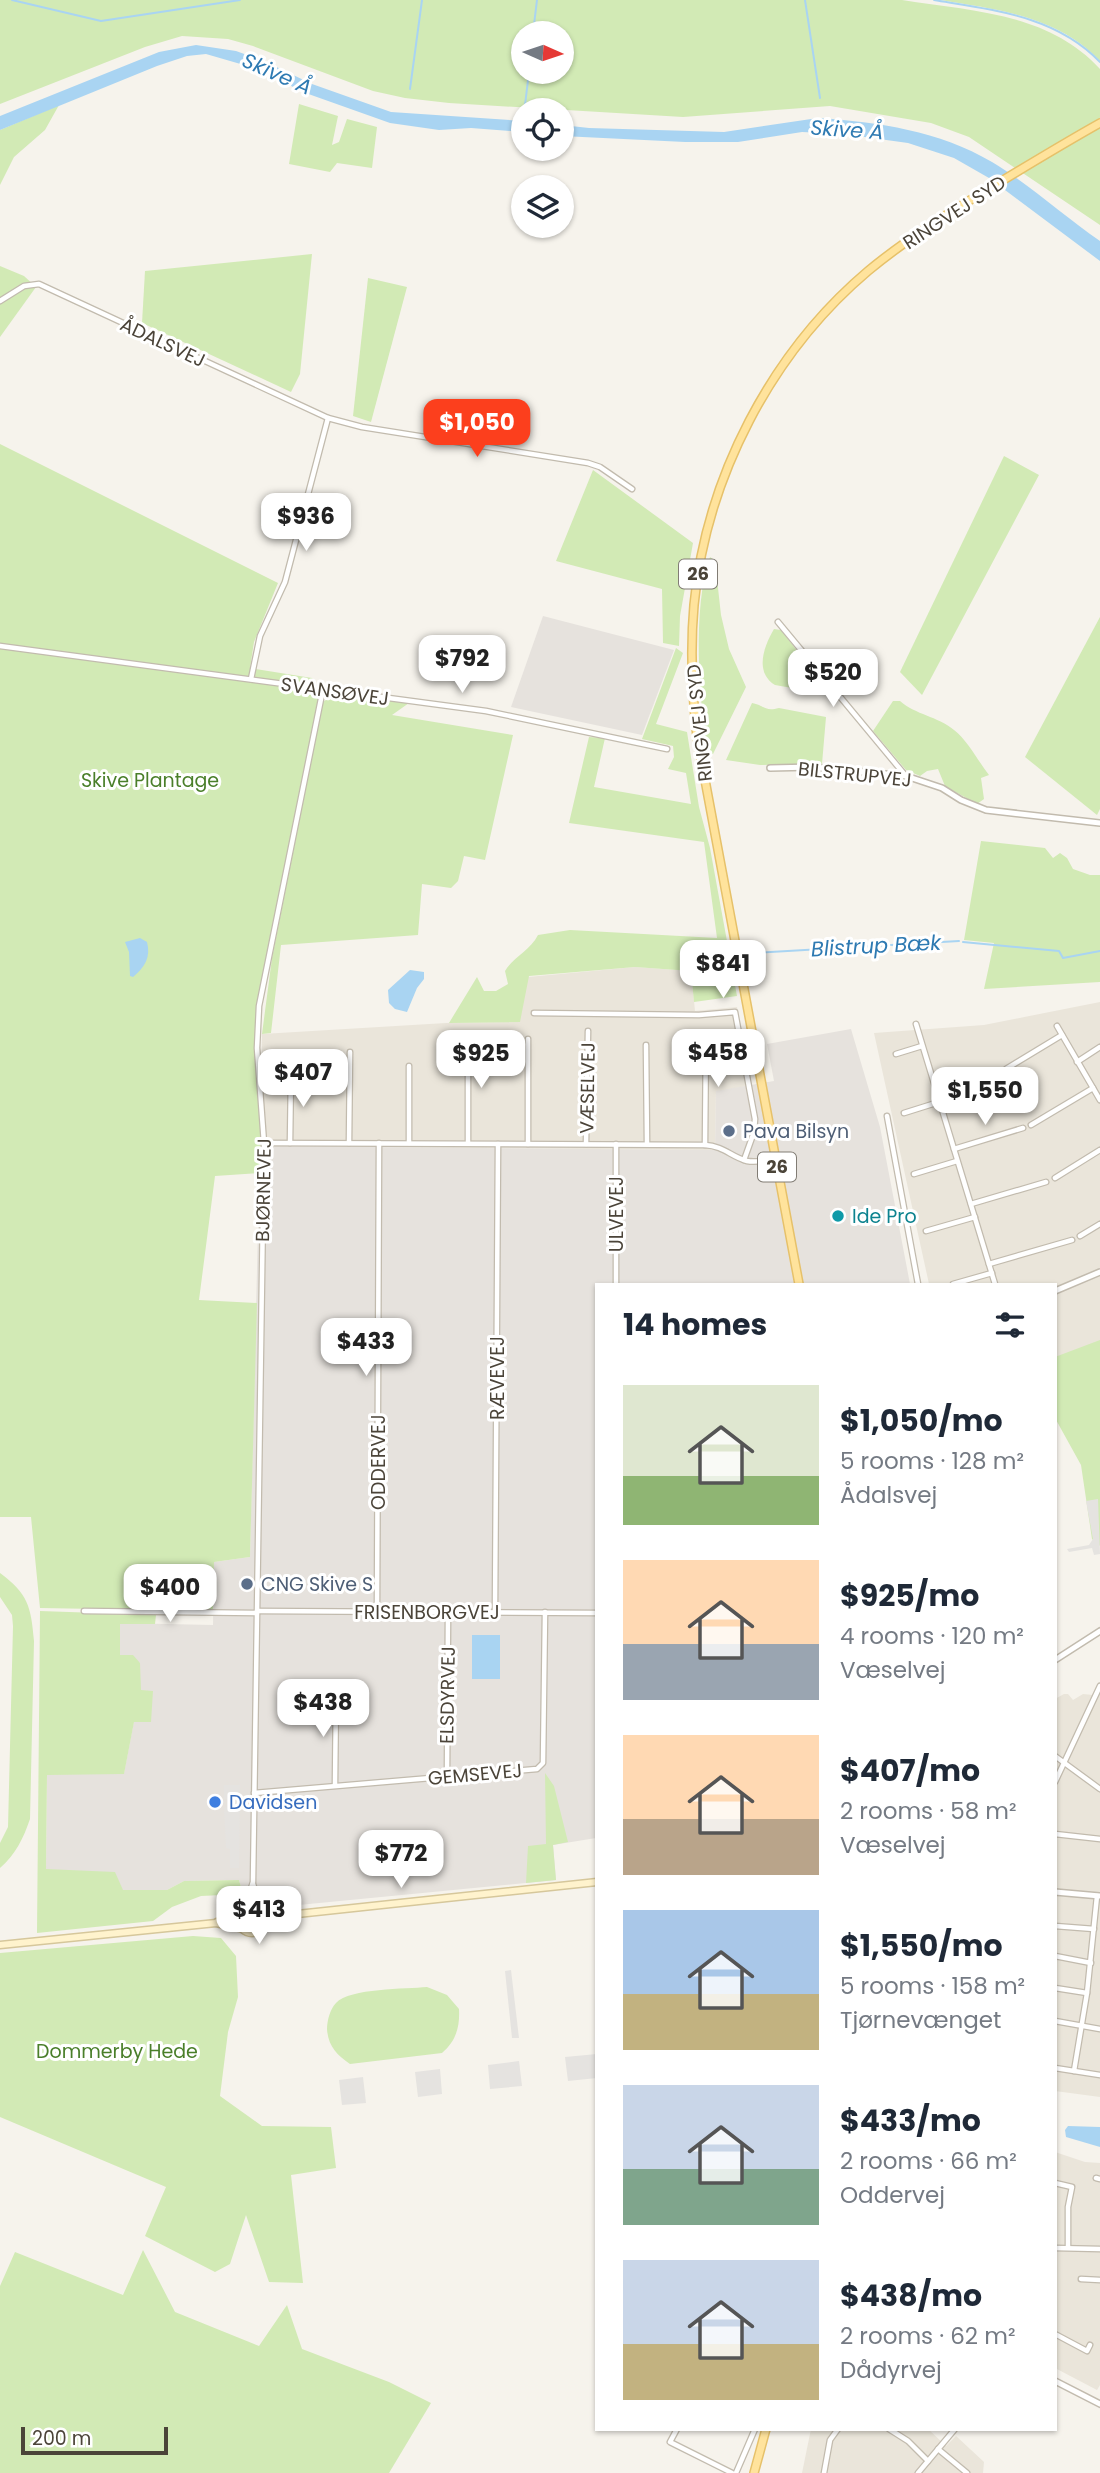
<!DOCTYPE html>
<meta charset="utf-8">
<style>
:root{--surface:#fff;--page:#f2f2f3;--text:#1f2937;--muted:#747a83;--accent:#fc3f1d}
body{margin:0;font-family:Poppins,sans-serif;background:var(--page);color:var(--text);height:100vh;display:flex;flex-direction:column;font-size:26px;white-space:nowrap}
*{box-sizing:border-box;margin:0}
p{font-size:23px;color:var(--muted)}
.icon{flex:none;width:38px;height:38px;fill:none;stroke:currentColor;stroke-width:2;stroke-linecap:round;stroke-linejoin:round}
.map{position:relative;flex:1;overflow:hidden}
.drawer{position:absolute;left:595px;top:1283px;width:462px;height:1148px;display:flex;flex-direction:column;background:var(--surface);border-radius:0px;box-shadow:0 2px 5px #0004}
.drawer>*{flex:none}
.needle{width:46px;rotate:93deg}
.fabs{position:absolute;left:511px;top:21px;display:grid;gap:14px}
.fabs a{display:grid;place-items:center;width:63px;height:63px;border-radius:50%;background:var(--surface);box-shadow:0 2px 5px #0004;font-size:35px}
.scale{position:absolute;left:21px;bottom:18px;width:147px;box-sizing:border-box;padding-left:7px;border:4px solid #4b4439;border-top:0;font-size:19px;line-height:24px;white-space:nowrap;color:#4b4439;-webkit-text-stroke:5px #fff;paint-order:stroke}
.price{position:absolute;translate:-50% -60px;padding:0 16px;border-radius:14px;background:#fff;color:#222;font-size:23px;line-height:46px;filter:drop-shadow(0 2px 4px #0008)}
.price::after{content:'';position:absolute;left:50%;top:42px;width:21px;height:16px;margin-left:-10px;background:inherit;clip-path:polygon(0 0,100% 0,50% 100%)}
.price.current{background:var(--accent);color:#fff}
ul{padding:0;list-style:none}
li{display:flex;align-items:center;gap:21px;height:175px;padding:0 28px}
li span{display:grid;place-items:center;flex:none;width:196px;height:140px;border-radius:0px;color:#555}
li>.icon{margin-inline-start:auto}
span .icon{width:84px;height:84px;fill:#fffc;stroke-width:1}
li b{font-size:30px}
h2{display:flex;justify-content:space-between;align-items:center;height:84px;padding:0 28px;font-size:30px}
.map>svg:first-child{display:block}
</style>
<div class="map">
<svg width="1100" height="2473" viewBox="0 0 1100 2473">
<rect width="100%" height="100%" fill="#f6f3ec"/>
<!-- residential -->
<g fill="#eae5da">
<polygon points="635,967 691,971 695,1011 737,1007 752,1085 716,1092 715,1150 260,1146 262,1034 446,1023 519,1022 528,977"/>
<polygon points="1100,1002 1100,1347 1055,1371 1055,1284 929,1284 874,1033 984,1025"/>
<polygon points="1100,1682 1100,2097 1055,2091 1055,1699 1064,1694 1068,1694 1073,1700 1083,1694 1093,1695"/>
<polygon points="1055,2152 1085,2162 1100,2163 1100,2385 1097,2390 1055,2368"/>
<polygon points="811,2429 928,2429 946,2446 956,2436 984,2462 983,2473 802,2473"/>
</g>
<!-- industrial -->
<g fill="#e6e2dd">
<polygon points="543,616 674,650 642,735 511,707"/>
<polygon points="851,1029 880,1127 910,1284 597,1284 597,1841 596,1838 553,1845 556,1880 278,1907 261,1893 243,1894 239,1880 184,1881 167,1890 123,1890 46,1870 47,1774 124,1773 134,1721 151,1722 140,1690 140,1663 119,1655 120,1623 213,1625 214,1562 250,1557 260,1146 715,1150 716,1091 774,1081 767,1044"/>
</g>
<!-- green -->
<g fill="#d2eab5" fill-rule="evenodd">
<path d="M0 0H902C972 11 1049 13 1100 69V225L969 137 931 123 830 106 683 117 449 103 405 98 373 91 253 46 228 39 182 36 145 47 0 104ZM523 33H562V72H523Z"/>
<path d="M941 0H1100V61C1058 16 999 10 941 0Z"/>
<polygon points="299,104 338,116 332,145 339,142 347,119 377,127 372,168 337,163 330,172 289,164"/>
<polygon points="59,105 45,130 14,157 0,185 0,130"/>
<polygon points="312,254 300,374 291,392 142,323 145,271"/>
<polygon points="0,266 24,276 36,287 0,337"/>
<polygon points="368,278 407,287 371,422 353,416"/>
<polygon points="0,444 278,583 254,642 250,668 312,678 321,692 260,991 256,1035 261,1098 260,1173 215,1176 199,1300 257,1303 250,1557 214,1562 213,1611 40,1608 31,1517 0,1517"/>
<polygon points="1004,456 1039,475 922,695 900,672"/>
<polygon points="593,470 693,543 680,616 679,646 663,643 662,589 556,561"/>
<path d="M710 557 715 561 721 615 729 649 746 687 713 754H708C699 701 692 607 710 557Z"/>
<polygon points="1100,617 1100,809 1097,815 1025,757"/>
<path d="M774 629 781 630 826 688V694L775 685C754 672 764 646 774 629Z"/>
<path d="M676 648 683 653 656 724 687 732 699 807 710 848 737 996 694 1002 691 971 635 967 529 976 520 1022 449 1023 477 977 484 991H496L508 984 505 971C513 957 530 951 538 935L570 930 717 938 704 842 569 823 589 737 605 738 594 787 691 804 686 773 668 769 674 757 673 746 642 739Z"/>
<polygon points="336,693 409,703 392,715 513,735 485,860 464,856 458,881 451,888 422,884 418,935 281,945 271,1033 262,1034 272,958 323,702"/>
<path d="M893 701H900C916 715 937 716 954 730 968 741 978 761 989 775L981 778 984 799 977 804 945 786 938 769 927 771 920 776 906 770 873 731Z"/>
<path d="M752 703C764 705 764 712 779 708L826 717 822 764 760 765 726 760Z"/>
<polygon points="981,841 1045,848 1053,858 1060,853 1067,858 1073,869 1090,875 1100,875 1100,982 984,989 994,943 964,940"/>
<polygon points="1100,1340 1100,1546 1092,1539 1081,1465 1055,1418 1055,1357"/>
<path d="M0 1573C28 1594 31 1606 34 1641L30 1819C23 1839 16 1854 0 1868V1843L8 1827 13 1626 12 1615 0 1597Z"/>
<polygon points="40,1611 156,1615 155,1624 120,1624 120,1655 133,1655 140,1663 141,1690 153,1691 151,1722 134,1722 124,1774 47,1775 46,1869 115,1872 123,1890 167,1890 184,1881 239,1880 243,1894 201,1896 172,1907 153,1921 37,1933"/>
<polygon points="545,1773 554,1786 568,1842 553,1845 556,1880 526,1883 528,1846 546,1844"/>
<polygon points="193,1936 221,1938 236,1956 238,1997 228,2032 220,2096 262,2126 331,2127 336,2168 291,2175 303,2283 269,2282 246,2215 230,2264 215,2272 145,2236 166,2187 0,2117 0,1953"/>
<path d="M427 1987 447 1995 459 2009C460 2027 456 2041 442 2053L350 2064C337 2055 328 2046 327 2029 327 2021 330 2009 336 2003 350 1988 406 1989 427 1987Z"/>
<polygon points="143,2250 175,2312 259,2346 287,2305 302,2349 389,2382 431,2403 389,2473 0,2473 0,2286 15,2252 123,2295"/>
</g>
<!-- parking -->
<g fill="#e5e3e0">
<polygon points="1098,1499 1100,1554 1094,1555 1092,1548 1069,1552 1067,1549 1089,1545 1093,1539 1086,1501"/>
<polygon points="224,1785 240,1785 239,1868 230,1868 230,1849 226,1848 224,1808 227,1807 227,1799 224,1799"/>
<polygon points="511,1970 519,2038 512,2038 505,1971"/>
<polygon points="597,2054 597,2078 568,2081 565,2057"/>
<polygon points="519,2061 522,2086 490,2089 488,2065"/>
<polygon points="440,2069 442,2094 418,2097 415,2072"/>
<polygon points="363,2077 366,2103 342,2105 339,2080"/>
</g>
<!-- water -->
<g fill="#a9d4f2">
<polygon points="196,45 236,51 264,61 312,84 391,112 523,121 523,132 471,128 439,130 390,123 300,91 265,71 206,54 187,56 157,66 0,130 0,116 159,52"/>
<path d="M818 118C879 122 939 131 992 162 1029 184 1065 217 1100 241V261L989 178 954 158 908 143 843 134 802 132 738 142H685L562 136V125L589 128 724 132Z"/>
<path d="M140 938 147 942C151 957 145 967 133 977L130 976 129 952 125 942Z"/>
<polygon points="410,970 424,972 424,979 417,988 407,1012 395,1009 389,1003 388,990"/>
<rect x="472" y="1635" width="28" height="44"/>
<polygon points="1068,2126 1100,2127 1100,2147 1066,2137 1065,2130"/>
</g>
<g fill="none" stroke-linecap="round" stroke-linejoin="round">
<!-- stream -->
<g stroke="#a9d4f2" stroke-width="2">
<polyline points="12,0 101,21 240,0"/>
<polyline points="805,0 820,98"/>
<path d="M934 0C994 10 1056 16 1100 62"/>
<polyline points="533,33 537,0"/>
<polyline points="410,89 422,0"/>
<polyline points="525,105 529,72"/>
<polyline points="963,942 1059,951 1063,958 1100,951"/>
<polyline points="752,953 959,941"/>
</g>
<!-- minor casing -->
<g stroke="#c2bbae" stroke-width="7">
<g id="minor">
<polyline points="0,301 24,286 39,284 328,418 362,427 588,463 600,467 632,489"/>
<polyline points="778,622 905,775"/>
<polyline points="0,646 486,711 667,749"/>
<polyline points="251,679 260,636 285,582 328,418"/>
<polyline points="534,1013 699,1015 735,1012 755,1119 754,1132 744,1160"/>
<polyline points="916,1024 995,1284"/>
<polyline points="1057,1026 1100,1100"/>
<polyline points="468,1037 468,1143"/>
<polyline points="646,1045 647,1144"/>
<polyline points="896,1054 922,1046"/>
<polyline points="1077,1062 1100,1047"/>
<polyline points="1006,1069 1062,1035"/>
<polyline points="936,1091 999,1073"/>
<polyline points="904,1113 939,1102"/>
<polyline points="887,1116 918,1284"/>
<polyline points="1031,1125 1093,1088"/>
<path d="M264 1143 705 1145C724 1146 731 1157 747 1161 757 1163 766 1160 776 1159"/>
<polyline points="290,1143 291,1074"/>
<polyline points="349,1143 350,1052"/>
<polyline points="409,1143 409,1066"/>
<polyline points="528,1144 528,1039"/>
<polyline points="586,1144 588,1031"/>
<polyline points="705,1145 706,1033"/>
<polyline points="954,1149 1023,1128"/>
<polyline points="914,1174 957,1161"/>
<polyline points="1055,1178 1100,1150"/>
<polyline points="971,1204 1046,1182"/>
<polyline points="926,1231 975,1217"/>
<polyline points="1080,1236 1100,1224"/>
<polyline points="989,1264 1072,1240"/>
<polyline points="616,1284 616,1144"/>
<polyline points="953,1284 992,1273"/>
<polyline points="84,1611 257,1613"/>
<polyline points="257,1611 597,1613"/>
<polyline points="377,1612 379,1143"/>
<polyline points="495,1612 498,1144"/>
<polyline points="1055,1756 1100,1789"/>
<polyline points="447,1777 448,1613"/>
<polyline points="1055,1782 1100,1686"/>
<polyline points="335,1785 336,1692"/>
<polyline points="254,1793 537,1769 543,1763 545,1612"/>
<polyline points="1055,1834 1100,1839"/>
<polyline points="253,1884 260,1907"/>
<polyline points="245,1907 253,1882 264,1143 257,1048 259,1006 323,689"/>
<polyline points="1055,1926 1094,1929"/>
<polyline points="1055,1956 1091,1963"/>
<polyline points="1055,1988 1087,1993"/>
<polyline points="1055,2021 1100,2029"/>
<polyline points="1055,2068 1100,2075"/>
<polyline points="1074,2071 1087,1993 1097,1896"/>
<polyline points="1096,2178 1100,2179"/>
<polyline points="1055,2183 1072,2187 1068,2207 1068,2247"/>
<polyline points="1055,2248 1100,2249"/>
<polyline points="1081,2279 1100,2280"/>
<polyline points="1055,2334 1087,2351 1090,2345"/>
<polyline points="677,2429 670,2442 732,2473"/>
<polyline points="889,2429 908,2441 928,2461"/>
<polyline points="938,2449 967,2473"/>
<polyline points="736,2473 755,2429"/>
<polyline points="824,2473 830,2440 838,2429"/>
<polyline points="918,2473 955,2429"/>
</g>
</g>
<!-- tertiary casing -->
<g stroke="#c2bbae" stroke-width="8">
<g id="tertiary">
<polyline points="770,768 813,767 906,776 942,788 961,800 986,810 1100,823"/>
<polyline points="1055,1291 1100,1272"/>
<polyline points="1055,1660 1100,1631"/>
<polyline points="1055,1892 1100,1896"/>
<polyline points="1055,2381 1100,2404"/>
</g>
</g>
<!-- secondary casing -->
<g stroke="#d6c79b" stroke-width="9">
<g id="secondary">
<circle cx="252" cy="1919" r="14"/>
<polyline points="265,1914 288,1915 597,1882"/>
<polyline points="217,1922 239,1913"/>
<polyline points="0,1945 216,1923 240,1928"/>
</g>
</g>
<!-- primary casing -->
<g stroke="#e6c16a" stroke-width="10">
<g id="primary">
<path d="M799 1284 697 737C692 693 690 649 694 605 706 478 771 353 868 271 909 237 955 209 1000 182 1033 162 1066 142 1100 123"/>
<polyline points="754,2473 766,2429"/>
</g>
</g>
<!-- minor -->
<use href="#minor" stroke="#fff" stroke-width="4.5"/>
<!-- tertiary -->
<use href="#tertiary" stroke="#fff" stroke-width="5"/>
<!-- secondary -->
<use href="#secondary" stroke="#fff3cd" stroke-width="6"/>
<!-- primary -->
<use href="#primary" stroke="#ffe39c" stroke-width="7"/>
</g>
<!-- markers -->
<g fill="#5c6f8a" stroke="#fff" stroke-width="2.5">
<circle cx="729" cy="1131" r="7"/>
<circle cx="247" cy="1584" r="7"/>
</g>
<circle fill="#0f9aa8" stroke="#fff" stroke-width="2.5" cx="838" cy="1216" r="7"/>
<circle fill="#3f7fe0" stroke="#fff" stroke-width="2.5" cx="215" cy="1802" r="7"/>
<g text-anchor="middle" stroke-width="6" stroke-linejoin="round" paint-order="stroke">
<!-- shield labels -->
<g fill="#fff" stroke="#817c74" stroke-width="2">
<rect x="679" y="559.5" width="38" height="29" rx="5"/>
<rect x="758" y="1152.5" width="38" height="29" rx="5"/>
</g>
<g font-size="18" font-weight="bold" fill="#4b4439">
<text x="698" y="580">26</text>
<text x="777" y="1173">26</text>
</g>
<!-- street labels -->
<g font-size="19" fill="#4b4439" stroke="#fff">
<text transform="translate(954 212) rotate(-33)" y="7">RINGVEJ SYD</text>
<text transform="translate(163 342) rotate(25)" y="7">ÅDALSVEJ</text>
<text transform="translate(335 691) rotate(8)" y="7">SVANSØVEJ</text>
<text transform="translate(699 723) rotate(-96)" y="7">RINGVEJ SYD</text>
<text transform="translate(855 774) rotate(6)" y="7">BILSTRUPVEJ</text>
<text transform="translate(587 1088) rotate(-89)" y="7">VÆSELVEJ</text>
<text transform="translate(263 1190) rotate(-89)" y="7">BJØRNEVEJ</text>
<text transform="translate(616 1214) rotate(-90)" y="7">ULVEVEJ</text>
<text transform="translate(497 1378) rotate(-90)" y="7">RÆVEVEJ</text>
<text transform="translate(378 1462) rotate(-90)" y="7">ODDERVEJ</text>
<text x="427" y="1619">FRISENBORGVEJ</text>
<text transform="translate(447 1695) rotate(-89)" y="7">ELSDYRVEJ</text>
<text transform="translate(475 1774) rotate(-5)" y="7">GEMSEVEJ</text>
</g>
<!-- park labels -->
<g font-size="19" fill="#4a7f2a" stroke="#fff">
<text x="150" y="787">Skive Plantage</text>
<text x="117" y="2058">Dommerby Hede</text>
</g>
<!-- service labels -->
<g font-size="19" fill="#4e5e75" stroke="#fff" text-anchor="start">
<text x="743" y="1138">Pava Bilsyn</text>
<text x="261" y="1591">CNG Skive S</text>
</g>
<!-- culture labels -->
<g font-size="19" fill="#0d838f" stroke="#fff" text-anchor="start">
<text x="852" y="1223">Ide Pro</text>
</g>
<!-- shop labels -->
<g font-size="19" fill="#366cbe" stroke="#fff" text-anchor="start">
<text x="229" y="1809">Davidsen</text>
</g>
<!-- water labels -->
<g font-size="21" font-style="italic" fill="#2e7ab2" stroke="#fff">
<text transform="translate(277 74) rotate(24)" y="7">Skive Å</text>
<text transform="translate(847 130) rotate(4)" y="7">Skive Å</text>
<text transform="translate(876 946) rotate(-3)" y="7">Blistrup Bæk</text>
</g>
</g>
</svg>
<div class="fabs">
<a><svg class="needle" viewBox="-14 -14 28 28"><path d="M0-13l5 13h-10z" fill="#e53935"/><path d="M0 13l5-13h-10z" fill="#747a83"/></svg></a>
<a><svg class="icon" aria-label="locate" viewBox="0 0 24 24"><circle cx="12" cy="12" r="6"/><path d="M12 2v4M12 18v4M2 12h4M18 12h4"/></svg></a>
<a><svg class="icon" aria-label="layers" viewBox="0 0 24 24"><path d="M12 4l9 5-9 5-9-5zM3 14l9 5 9-5"/></svg></a>
</div>
<div class="scale">200 m</div>
<b class="price current" style="left:477px;top:459px">$1,050</b>
<b class="price" style="left:306px;top:553px">$936</b>
<b class="price" style="left:462px;top:695px">$792</b>
<b class="price" style="left:833px;top:709px">$520</b>
<b class="price" style="left:723px;top:1000px">$841</b>
<b class="price" style="left:718px;top:1089px">$458</b>
<b class="price" style="left:481px;top:1090px">$925</b>
<b class="price" style="left:303px;top:1109px">$407</b>
<b class="price" style="left:985px;top:1127px">$1,550</b>
<b class="price" style="left:366px;top:1378px">$433</b>
<b class="price" style="left:170px;top:1624px">$400</b>
<b class="price" style="left:323px;top:1739px">$438</b>
<b class="price" style="left:401px;top:1890px">$772</b>
<b class="price" style="left:259px;top:1946px">$413</b>
<section class="drawer">
<h2>14 homes<svg class="icon" aria-label="filters" viewBox="0 0 24 24"><path d="M4 7h16M4 17h16"/><circle cx="9" cy="7" r="2"/><circle cx="15" cy="17" r="2"/></svg></h2>
<ul>
<li><span style="background:linear-gradient(#dfe7d0 65%,#8fb573 0)"><svg class="icon" aria-label="home" viewBox="0 0 24 24"><path d="M3 11l9-7 9 7M6 9v11h12V9"/></svg></span><div><b>$1,050/mo</b><p>5 rooms · 128 m²</p><p>Ådalsvej</p></div></li>
<li><span style="background:linear-gradient(#ffd9b3 60%,#9aa5b1 0)"><svg class="icon" aria-label="home" viewBox="0 0 24 24"><path d="M3 11l9-7 9 7M6 9v11h12V9"/></svg></span><div><b>$925/mo</b><p>4 rooms · 120 m²</p><p>Væselvej</p></div></li>
<li><span style="background:linear-gradient(#ffd9b3 60%,#b9a48a 0)"><svg class="icon" aria-label="home" viewBox="0 0 24 24"><path d="M3 11l9-7 9 7M6 9v11h12V9"/></svg></span><div><b>$407/mo</b><p>2 rooms · 58 m²</p><p>Væselvej</p></div></li>
<li><span style="background:linear-gradient(#a9c7e8 60%,#c2b280 0)"><svg class="icon" aria-label="home" viewBox="0 0 24 24"><path d="M3 11l9-7 9 7M6 9v11h12V9"/></svg></span><div><b>$1,550/mo</b><p>5 rooms · 158 m²</p><p>Tjørnevænget</p></div></li>
<li><span style="background:linear-gradient(#c9d6e8 60%,#7fa58c 0)"><svg class="icon" aria-label="home" viewBox="0 0 24 24"><path d="M3 11l9-7 9 7M6 9v11h12V9"/></svg></span><div><b>$433/mo</b><p>2 rooms · 66 m²</p><p>Oddervej</p></div></li>
<li><span style="background:linear-gradient(#c9d6e8 60%,#c2b280 0)"><svg class="icon" aria-label="home" viewBox="0 0 24 24"><path d="M3 11l9-7 9 7M6 9v11h12V9"/></svg></span><div><b>$438/mo</b><p>2 rooms · 62 m²</p><p>Dådyrvej</p></div></li>
</ul>
</section>
</div>
